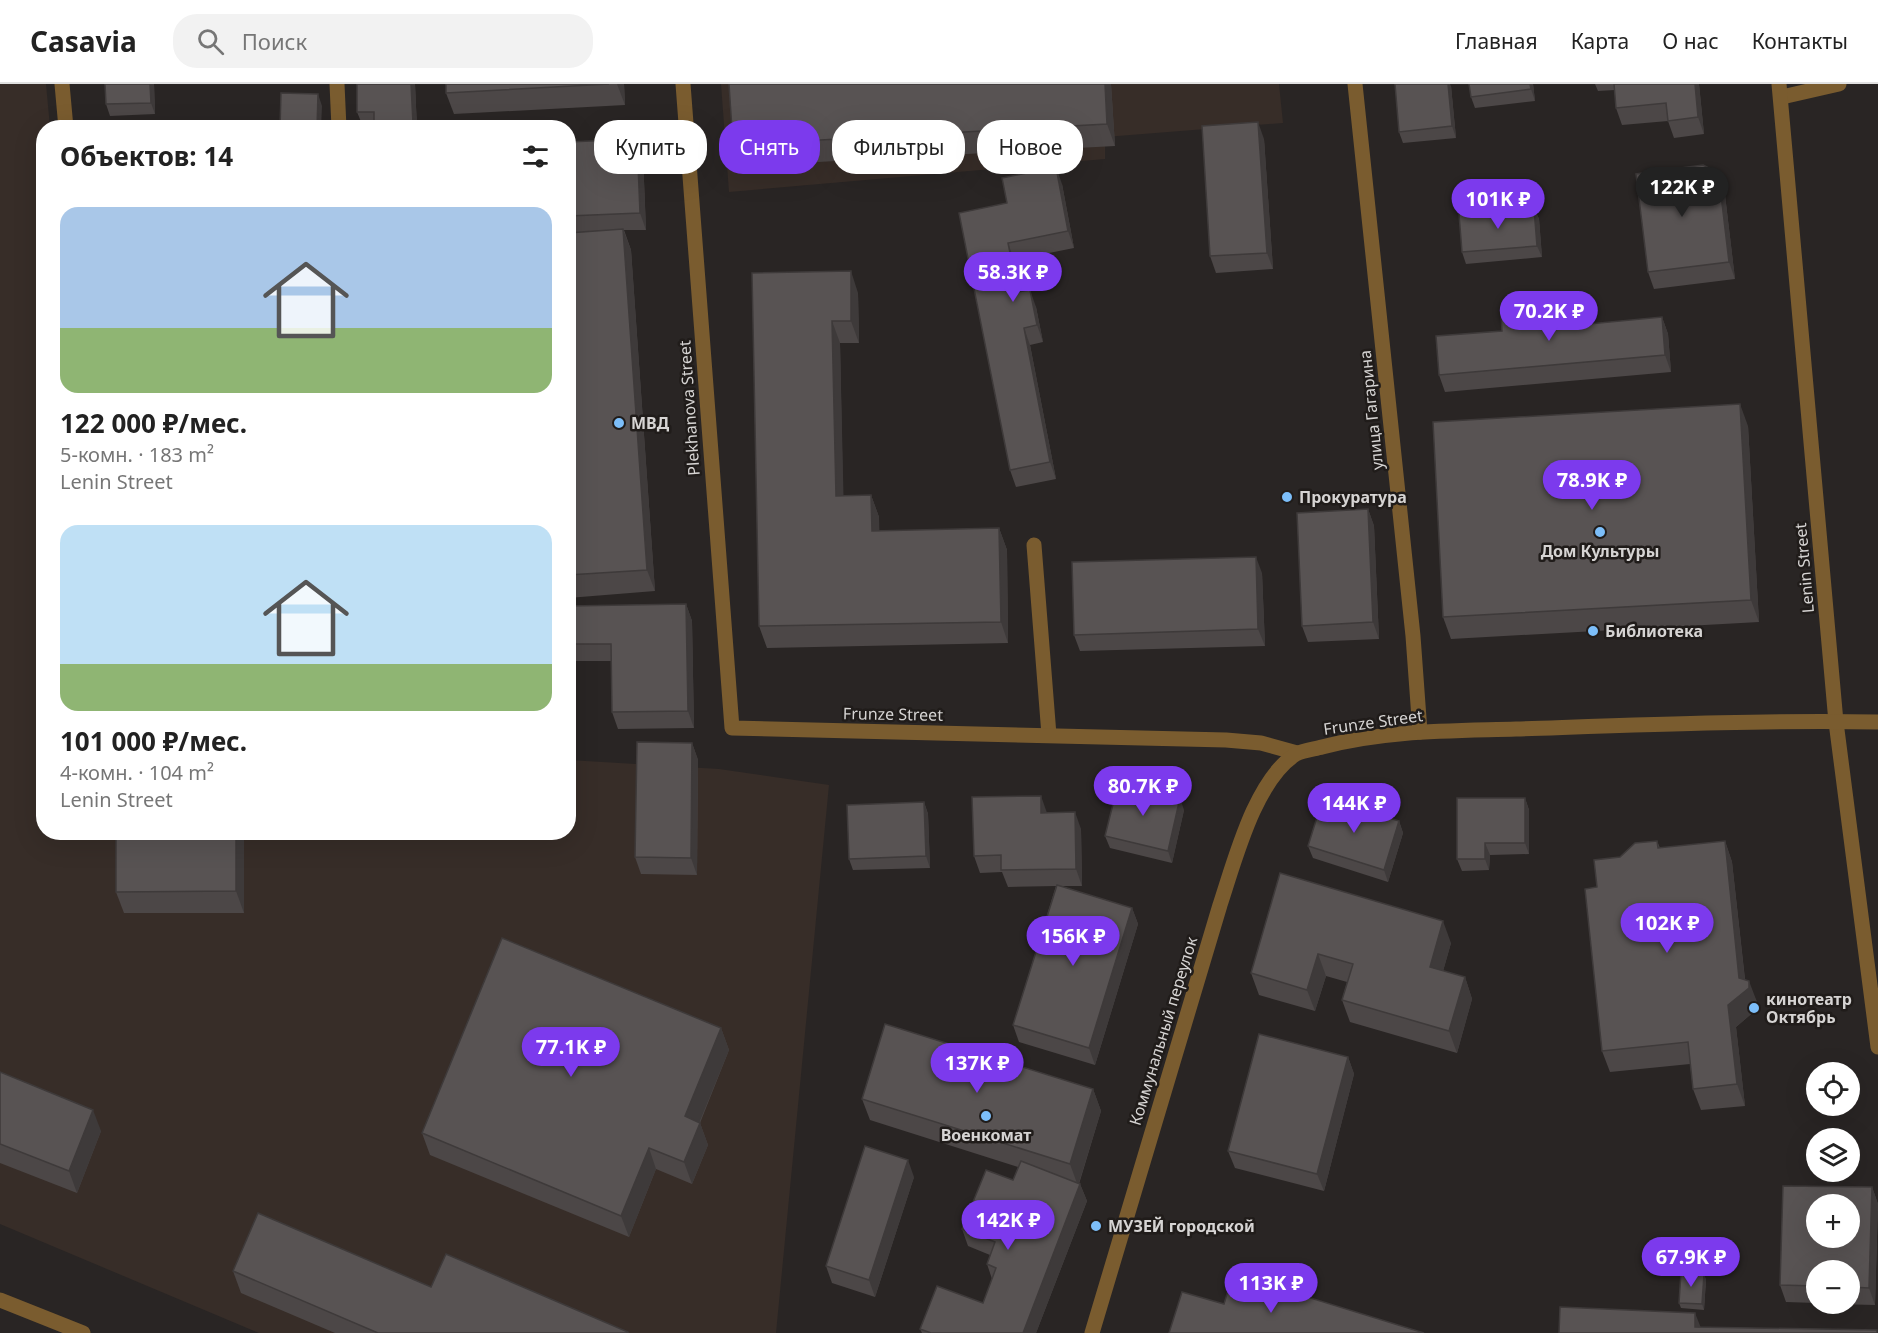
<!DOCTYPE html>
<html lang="ru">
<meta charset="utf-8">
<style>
:root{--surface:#fff;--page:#f2f2f2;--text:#222;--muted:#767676;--line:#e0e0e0;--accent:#7c3aed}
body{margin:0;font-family:"Noto Sans",sans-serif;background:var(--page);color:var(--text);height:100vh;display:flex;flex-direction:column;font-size:22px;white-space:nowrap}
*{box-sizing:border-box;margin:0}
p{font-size:20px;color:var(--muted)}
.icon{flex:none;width:33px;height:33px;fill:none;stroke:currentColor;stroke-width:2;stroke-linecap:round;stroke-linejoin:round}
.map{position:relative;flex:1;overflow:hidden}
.panel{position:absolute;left:36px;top:36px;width:540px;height:720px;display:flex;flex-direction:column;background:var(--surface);border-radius:24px;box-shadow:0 6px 24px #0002}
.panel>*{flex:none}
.banner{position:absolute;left:594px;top:36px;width:570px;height:54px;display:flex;gap:12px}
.controls{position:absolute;left:1806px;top:978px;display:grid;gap:12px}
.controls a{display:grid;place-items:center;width:54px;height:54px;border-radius:50%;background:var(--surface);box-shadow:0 6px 24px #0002;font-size:30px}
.price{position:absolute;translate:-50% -51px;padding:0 14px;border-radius:21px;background:var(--accent);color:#fff;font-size:20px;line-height:39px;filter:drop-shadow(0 2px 3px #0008)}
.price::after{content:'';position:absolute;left:50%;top:36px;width:18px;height:14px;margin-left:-9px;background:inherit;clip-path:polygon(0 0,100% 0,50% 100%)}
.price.selected{background:#222;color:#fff}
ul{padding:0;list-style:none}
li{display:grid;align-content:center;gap:12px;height:318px;padding:0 24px}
li span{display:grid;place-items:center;height:186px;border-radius:18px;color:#555}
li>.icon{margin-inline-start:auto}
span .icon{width:108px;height:108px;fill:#fffc;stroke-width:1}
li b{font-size:26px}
h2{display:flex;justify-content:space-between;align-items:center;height:72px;padding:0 24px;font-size:26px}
.pill{padding:0 21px;border-radius:24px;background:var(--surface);box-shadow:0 6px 24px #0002;font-size:21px;line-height:54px}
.pill.selected{background:var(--accent);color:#fff}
header{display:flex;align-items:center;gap:36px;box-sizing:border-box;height:84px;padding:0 30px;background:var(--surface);border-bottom:2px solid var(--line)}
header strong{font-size:28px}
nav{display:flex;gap:33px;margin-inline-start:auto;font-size:21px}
.search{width:420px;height:54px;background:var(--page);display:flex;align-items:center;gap:15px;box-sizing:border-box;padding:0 21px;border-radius:24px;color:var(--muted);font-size:22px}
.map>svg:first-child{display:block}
</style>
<header>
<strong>Casavia</strong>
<div class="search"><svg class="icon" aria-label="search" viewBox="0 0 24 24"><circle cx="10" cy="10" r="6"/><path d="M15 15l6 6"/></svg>Поиск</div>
<nav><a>Главная</a><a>Карта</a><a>О нас</a><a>Контакты</a></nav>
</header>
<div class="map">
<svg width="1878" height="1249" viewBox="0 0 1878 1249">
<rect width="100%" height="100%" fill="#292524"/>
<!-- built -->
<g fill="#372d28">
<polygon points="0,0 46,0 50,43 44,44 44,748 568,748 569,676 719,685 829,701 776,1249 259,1249 0,1140"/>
<polygon points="721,0 1279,0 1283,39 1105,53 1105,75 729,108"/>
</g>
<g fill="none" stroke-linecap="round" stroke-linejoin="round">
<!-- service -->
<g stroke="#7a5c2f" stroke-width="15">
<polyline points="1355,0 1413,552 1420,648"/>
<polyline points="1034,461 1049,651"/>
</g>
<!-- minor -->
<g stroke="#7a5c2f" stroke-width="15">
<polyline points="62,0 66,44"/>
<polyline points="337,0 339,44"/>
<polyline points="683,0 732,644 1226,656 1261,659 1297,669"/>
<polyline points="1782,13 1839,0"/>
<polyline points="0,1216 83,1249"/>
</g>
<!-- tertiary -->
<g stroke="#7a5c2f" stroke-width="15">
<polyline points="1779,0 1836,638 1878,963"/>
<path d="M1092 1249 1220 821C1235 776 1255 696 1296 670 1303 666 1315 665 1322 663 1385 646 1451 647 1516 645 1637 641 1757 636 1878 638"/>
</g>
</g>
<!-- wall -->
<g fill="#4c4747">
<polygon points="154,0 155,30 110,32 106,20"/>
<polygon points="357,0 415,0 417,44 375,44 374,39 362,40 357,28"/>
<polygon points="446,0 624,0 625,21 454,30 446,9"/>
<polygon points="1111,0 1115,62 741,82 733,61"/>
<polygon points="1469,0 1533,0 1535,17 1475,24 1471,13"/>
<polygon points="1595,0 1699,0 1704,50 1674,54 1668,37 1622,41 1616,24 1615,6 1598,7"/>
<polygon points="1451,2 1456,54 1403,59 1399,48"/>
<polygon points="637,55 643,72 646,146 624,146 631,166 655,507 568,514 568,58"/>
<polygon points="1264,55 1273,185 1216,189 1210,172"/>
<polygon points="1062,100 1074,164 1014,176 1021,208 1036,223 1043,258 1030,261 1056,395 1016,403 1010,386 1007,119"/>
<polygon points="1725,111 1735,195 1654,205 1648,188"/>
<polygon points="1534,124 1539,135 1542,173 1466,180 1462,168"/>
<polygon points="752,189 858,209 859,259 840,259 843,412 871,411 879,433 879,447 999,444 1007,466 1008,559 767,564 759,542"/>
<polygon points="1577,222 1583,241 1662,233 1668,250 1671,288 1445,308 1439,291 1502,247"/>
<polygon points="1748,342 1759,538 1451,555 1443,533"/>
<polygon points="1368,425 1374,442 1379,555 1308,558 1302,542"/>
<polygon points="1262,489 1265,562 1080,567 1074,551"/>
<polygon points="686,520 692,537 694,644 618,645 612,628 611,577 574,577 568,563 568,522"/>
<polygon points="692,659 698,676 697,791 641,790 635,773"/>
<polygon points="1525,714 1529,726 1529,770 1490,771 1489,786 1462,787 1457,775"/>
<polygon points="924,718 928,730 930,784 853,786 849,775"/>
<polygon points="1184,726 1172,779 1110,764 1105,752"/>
<polygon points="1047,728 1081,745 1082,802 1061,802 1132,824 1138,840 1095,981 1019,958 1013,941 1056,802 1008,803 1002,788 980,789 974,772"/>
<polygon points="1399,737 1403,749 1388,798 1313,774 1308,762"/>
<polygon points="244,748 244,829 124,829 116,808"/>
<polygon points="484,748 522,748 485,752"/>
<polygon points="1657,757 1660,764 1725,757 1732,778 1745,895 1757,918 1757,925 1736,943 1745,1022 1701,1026 1693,1005 1690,980 1610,988 1602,967 1620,773"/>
<polygon points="1280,789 1451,859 1443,887 1465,893 1472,915 1457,969 1350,938 1342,916 1347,898 1326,892 1315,927 1259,911 1251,889"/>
<polygon points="721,944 729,966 700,1039 708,1061 692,1100 656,1085 629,1153 430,1071 422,1049"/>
<polygon points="1348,973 1354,990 1324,1107 1235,1084 1228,1067"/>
<polygon points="0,988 101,1047 77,1109 0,1079"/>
<polygon points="1093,1005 1101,1027 1079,1100 1080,1100 1087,1117 1036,1249 922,1249 920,1245 983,1219 992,1195 987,1180 990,1171 968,1162 962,1145 1013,1096 1018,1083 870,1036 862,1015"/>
<polygon points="914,1093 875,1213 832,1199 826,1182"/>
<polygon points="1872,1103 1878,1120 1875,1221 1834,1220 1850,1220 1850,1186 1816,1186 1816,1219 1786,1218 1780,1201"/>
<polygon points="233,1187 431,1203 629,1249 335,1249 241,1209"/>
<polygon points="1704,1190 1706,1196 1704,1226 1681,1224 1679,1219"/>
</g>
<!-- shaded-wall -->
<g fill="#3e3a3a">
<polygon points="150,0 154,0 155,30 151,19"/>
<polygon points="411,0 415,0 417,44 415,44 413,39"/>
<polygon points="617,0 624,0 625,21"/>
<polygon points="1105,0 1111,0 1115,62 1107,40"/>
<polygon points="1448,0 1450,0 1451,2 1456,54 1452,42"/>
<polygon points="1530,0 1533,0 1535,17 1531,5"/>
<polygon points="1695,0 1699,0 1704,50 1698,33"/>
<polygon points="318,10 322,22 321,44 317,44"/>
<polygon points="1258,38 1264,55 1273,185 1267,169"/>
<polygon points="637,55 643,72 646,146 640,129"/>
<polygon points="1056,83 1062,100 1074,164 1068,147"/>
<polygon points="1719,94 1725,111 1735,195 1729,178"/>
<polygon points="1534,124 1539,135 1542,173 1537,162"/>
<polygon points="623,145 631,166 655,507 647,486"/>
<polygon points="1008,159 1014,176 1024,225 1018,208"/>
<polygon points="851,187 858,209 859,259 851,237"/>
<polygon points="1030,206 1036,223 1043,258 1037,241"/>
<polygon points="1577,222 1583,239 1585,258 1579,241"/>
<polygon points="1662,233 1668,250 1671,288 1665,271"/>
<polygon points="832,237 840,259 844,434 836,412"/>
<polygon points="1024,244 1030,261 1056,395 1050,378"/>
<polygon points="1740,320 1748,342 1759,538 1751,516"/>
<polygon points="871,411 879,433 880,469 872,447"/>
<polygon points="1368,425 1374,442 1379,555 1373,538"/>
<polygon points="999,444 1007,466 1008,559 1001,538"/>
<polygon points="1256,473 1262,489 1265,562 1258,545"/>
<polygon points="686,520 692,537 694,644 688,627"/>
<polygon points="692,659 698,676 697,791 691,774"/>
<polygon points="1041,712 1047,729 1041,729"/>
<polygon points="1180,714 1184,726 1172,779 1168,767"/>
<polygon points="1525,714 1529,726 1529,770 1525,759"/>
<polygon points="924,718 928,730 930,784 926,772"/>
<polygon points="1075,728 1081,745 1082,802 1076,785"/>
<polygon points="1399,737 1403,749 1388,798 1384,786"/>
<polygon points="236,748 244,748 244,829 236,807"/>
<polygon points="1725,757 1732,778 1746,906 1749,897 1757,918 1757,925 1736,943 1745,1022 1737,1000 1728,921 1739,894"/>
<polygon points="1485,759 1490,771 1489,786 1485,775"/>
<polygon points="1132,824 1138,840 1095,981 1089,964"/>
<polygon points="1443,837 1451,859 1438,905 1430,883"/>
<polygon points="1318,870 1326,892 1315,927 1307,906"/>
<polygon points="1465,893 1472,915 1457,969 1449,947"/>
<polygon points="721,944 729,966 693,1054 685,1032"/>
<polygon points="1348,973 1354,990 1324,1107 1317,1090"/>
<polygon points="1093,1005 1101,1027 1078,1102 1070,1080"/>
<polygon points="93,1026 101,1047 77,1109 69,1087"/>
<polygon points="700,1039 708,1061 692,1100 684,1078"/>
<polygon points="649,1064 656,1085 629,1153 621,1132"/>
<polygon points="908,1076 914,1093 875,1213 869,1196"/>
<polygon points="1080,1100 1087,1117 1036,1249 1023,1249"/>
<polygon points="1872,1103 1878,1120 1875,1221 1869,1204"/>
<polygon points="1704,1190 1706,1196 1704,1226 1702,1220"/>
<polygon points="1695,1229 1703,1249 1695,1243"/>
</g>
<!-- building -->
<g fill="#585353" stroke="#3e3a3a" stroke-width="1.5" fill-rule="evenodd">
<polygon points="105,0 150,0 151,19 106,20"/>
<polygon points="357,0 411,0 413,39 374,41 374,28 357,28"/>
<polygon points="446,0 609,0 446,9"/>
<polygon points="729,0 1105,0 1107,40 733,61"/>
<polygon points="1395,0 1448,0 1452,42 1399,48"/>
<polygon points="1469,0 1530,0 1531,5 1471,13"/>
<polygon points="1614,0 1695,0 1698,33 1668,37 1666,19 1616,24"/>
<polygon points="281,9 318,10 317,44 280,44"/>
<polygon points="1258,38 1267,169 1210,172 1202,42"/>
<polygon points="637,55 640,129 568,132 568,58"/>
<polygon points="1703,81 1711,85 1719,94 1729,178 1648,188 1636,90"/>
<polygon points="1056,83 1068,147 1008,159 1018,208 1030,206 1037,241 1024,244 1050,378 1010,386 959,129 1007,119 1002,94"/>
<polygon points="1534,124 1537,162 1462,168 1459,130"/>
<polygon points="623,145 647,486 568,491 568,149"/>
<polygon points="851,187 851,237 832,237 836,412 871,411 872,447 999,444 1001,538 759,542 752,189"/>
<polygon points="1577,222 1579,241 1662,233 1665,271 1439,291 1436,252 1502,247 1501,230"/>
<polygon points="1740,320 1751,516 1443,533 1433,338"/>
<polygon points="1368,425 1373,538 1302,542 1297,429"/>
<polygon points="1256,473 1258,545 1074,551 1072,478"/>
<polygon points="686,520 688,627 612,628 611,560 568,560 568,522"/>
<polygon points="637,658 692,659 691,774 635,773"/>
<polygon points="1118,700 1180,714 1168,767 1105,752"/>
<polygon points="1041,712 1041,729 1075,728 1076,785 1001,786 1001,771 974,772 972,713"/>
<polygon points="1323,714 1399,737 1384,786 1308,762"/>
<polygon points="1457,714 1525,714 1525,759 1485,759 1485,775 1457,775"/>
<polygon points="924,718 926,772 849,775 847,721"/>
<polygon points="116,748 236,748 236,807 116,808"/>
<polygon points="1657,757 1658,764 1725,757 1739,894 1749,897 1749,904 1728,921 1737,1000 1693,1005 1688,958 1602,967 1585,805 1597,803 1594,776 1620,773 1635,759"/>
<polygon points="1280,789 1443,837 1430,883 1465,893 1449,947 1342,916 1353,880 1318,870 1307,906 1251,889"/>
<polygon points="1057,801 1132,824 1089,964 1013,941"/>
<polygon points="502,854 721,944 685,1032 700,1039 684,1078 649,1064 621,1132 422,1049"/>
<polygon points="885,940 1093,1005 1070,1080 862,1015"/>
<polygon points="1259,950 1348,973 1317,1090 1228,1067"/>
<polygon points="0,988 93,1026 69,1087 0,1060"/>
<polygon points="865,1062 908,1076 869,1196 826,1182"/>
<polygon points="1021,1077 1080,1100 1023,1249 931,1249 920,1245 937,1202 983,1219 996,1184 987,1180 995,1158 962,1145 986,1086 1013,1096"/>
<path d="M1783 1102 1872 1103 1869 1204 1850 1203V1186H1816V1202L1780 1201ZM1816 1120H1850V1154H1816Z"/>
<polygon points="258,1129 431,1203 446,1170 628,1248 628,1249 378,1249 233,1187"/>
<polygon points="1681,1188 1704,1190 1702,1220 1679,1219"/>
<polygon points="1233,1190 1424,1249 1169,1249 1182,1208 1224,1220"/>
<polygon points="1560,1223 1695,1229 1695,1243 1877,1246 1877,1249 1559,1249"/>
</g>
<!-- markers -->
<g fill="#7cbef9" stroke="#201c1a" stroke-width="2">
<circle cx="619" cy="339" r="6"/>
<circle cx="1287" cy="413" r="6"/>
<circle cx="1600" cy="448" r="6"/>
<circle cx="1593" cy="547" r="6"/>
<circle cx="1754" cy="924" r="6"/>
<circle cx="986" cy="1032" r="6"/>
<circle cx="1096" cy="1142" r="6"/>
</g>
<g text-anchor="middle" stroke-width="5" stroke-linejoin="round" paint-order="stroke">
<!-- street labels -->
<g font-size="16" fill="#d6d4d3" stroke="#201c1a">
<text transform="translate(689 324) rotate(-94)" y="6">Plekhanova Street</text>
<text transform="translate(1371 326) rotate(-96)" y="6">улица Гагарина</text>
<text transform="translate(1804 484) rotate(-95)" y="6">Lenin Street</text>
<text transform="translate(893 630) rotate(1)" y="6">Frunze Street</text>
<text transform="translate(1373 638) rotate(-8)" y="6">Frunze Street</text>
<text transform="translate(1163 947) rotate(-73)" y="6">Коммунальный переулок</text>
</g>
<!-- poi labels -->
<g font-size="16" font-weight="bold" fill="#d6d4d3" stroke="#201c1a" text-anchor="start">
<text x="631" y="345">МВД</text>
<text x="1299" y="419">Прокуратура</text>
<text x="1600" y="473" text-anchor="middle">Дом Культуры</text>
<text x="1605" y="553">Библиотека</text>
<text x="1766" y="921">кинотеатр<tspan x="1766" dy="18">Октябрь</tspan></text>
<text x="986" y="1057" text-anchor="middle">Военкомат</text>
<text x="1108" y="1148">МУЗЕЙ городской</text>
</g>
</g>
</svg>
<div class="controls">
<a><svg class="icon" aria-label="locate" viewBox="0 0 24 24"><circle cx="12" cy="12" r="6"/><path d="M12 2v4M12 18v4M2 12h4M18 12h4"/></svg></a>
<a><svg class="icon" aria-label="layers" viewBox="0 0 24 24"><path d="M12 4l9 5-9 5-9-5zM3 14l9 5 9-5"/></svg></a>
<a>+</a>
<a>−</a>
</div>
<b class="price selected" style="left:1682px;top:134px">122K ₽</b>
<b class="price" style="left:1498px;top:146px">101K ₽</b>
<b class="price" style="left:1013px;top:219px">58.3K ₽</b>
<b class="price" style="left:1549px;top:258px">70.2K ₽</b>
<b class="price" style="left:1592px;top:427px">78.9K ₽</b>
<b class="price" style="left:1143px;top:733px">80.7K ₽</b>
<b class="price" style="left:1354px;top:750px">144K ₽</b>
<b class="price" style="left:1667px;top:870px">102K ₽</b>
<b class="price" style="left:1073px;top:883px">156K ₽</b>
<b class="price" style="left:571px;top:994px">77.1K ₽</b>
<b class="price" style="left:977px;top:1010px">137K ₽</b>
<b class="price" style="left:1008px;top:1167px">142K ₽</b>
<b class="price" style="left:1691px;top:1204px">67.9K ₽</b>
<b class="price" style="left:1271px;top:1230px">113K ₽</b>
<div class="banner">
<a class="pill">Купить</a>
<a class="pill selected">Снять</a>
<a class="pill">Фильтры</a>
<a class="pill">Новое</a>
</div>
<section class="panel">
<h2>Объектов: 14<svg class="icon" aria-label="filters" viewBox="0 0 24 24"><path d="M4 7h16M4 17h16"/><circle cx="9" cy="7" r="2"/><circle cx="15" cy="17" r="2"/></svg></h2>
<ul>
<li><span style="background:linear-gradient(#a9c7e8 65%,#8fb573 0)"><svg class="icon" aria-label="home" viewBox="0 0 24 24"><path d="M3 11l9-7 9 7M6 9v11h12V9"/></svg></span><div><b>122 000 ₽/мес.</b><p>5-комн. · 183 m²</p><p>Lenin Street</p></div></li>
<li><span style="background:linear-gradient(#bfe0f5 75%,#8fb573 0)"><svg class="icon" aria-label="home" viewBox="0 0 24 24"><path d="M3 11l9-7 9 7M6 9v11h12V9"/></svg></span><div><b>101 000 ₽/мес.</b><p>4-комн. · 104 m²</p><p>Lenin Street</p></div></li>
</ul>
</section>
</div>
